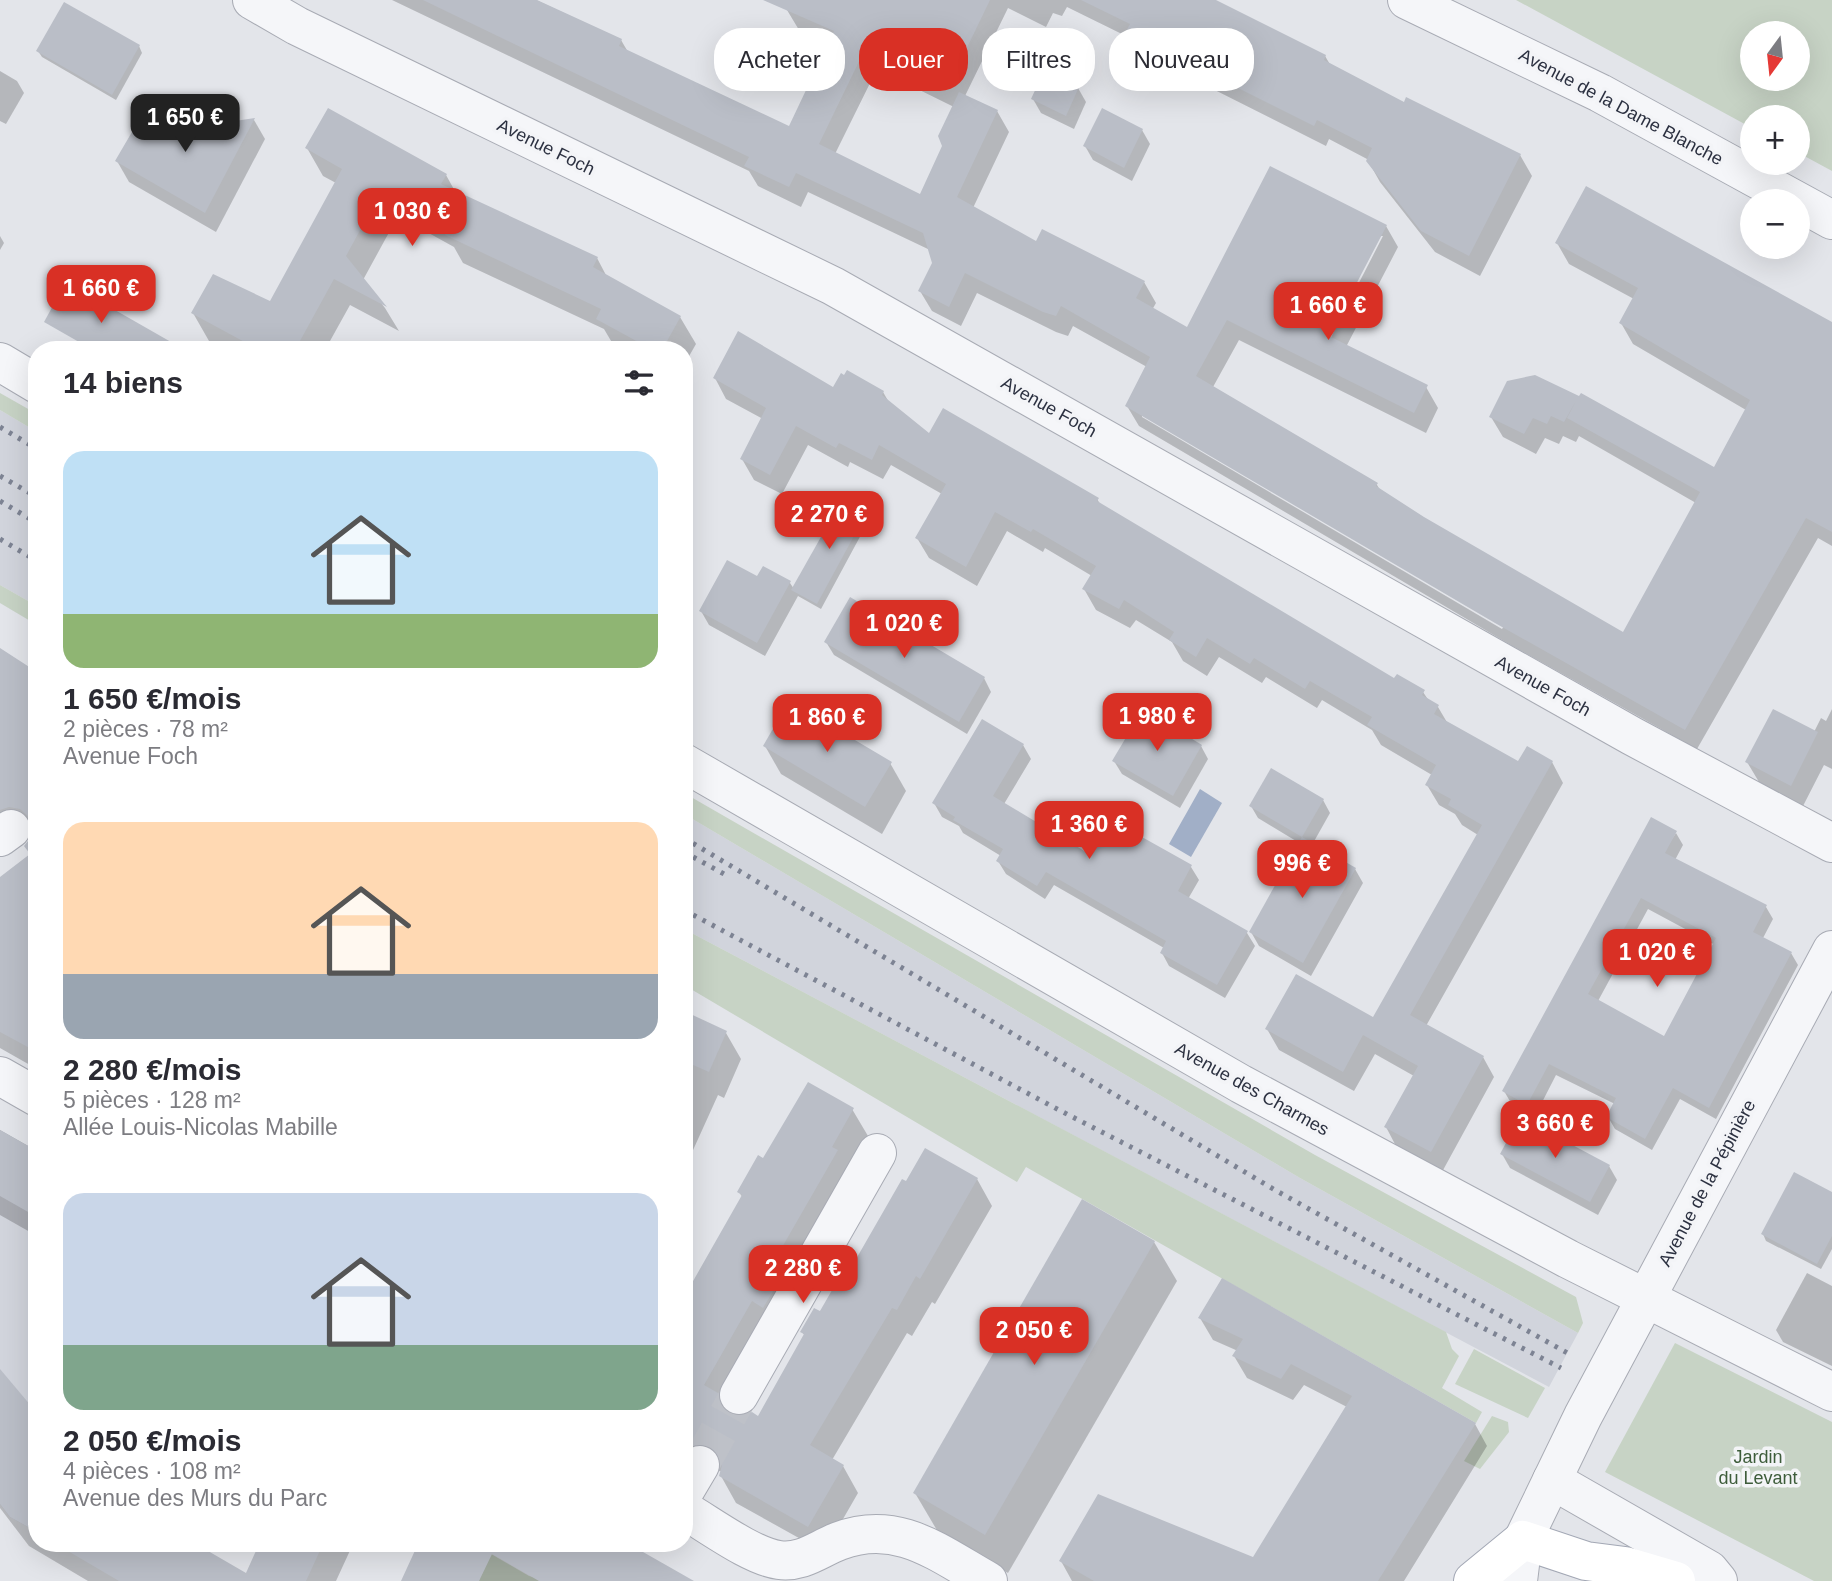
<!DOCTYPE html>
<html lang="fr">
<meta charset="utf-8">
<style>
:root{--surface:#fff;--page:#f7f7f7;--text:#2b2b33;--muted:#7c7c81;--accent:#d93025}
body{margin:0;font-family:Arial,sans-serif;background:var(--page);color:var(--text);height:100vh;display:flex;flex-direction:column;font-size:26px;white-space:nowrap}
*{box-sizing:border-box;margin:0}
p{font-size:23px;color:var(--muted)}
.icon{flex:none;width:38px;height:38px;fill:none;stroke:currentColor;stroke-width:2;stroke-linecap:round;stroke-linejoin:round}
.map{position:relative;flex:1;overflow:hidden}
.sheet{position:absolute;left:28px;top:341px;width:665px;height:1211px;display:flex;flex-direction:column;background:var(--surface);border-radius:28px;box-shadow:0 7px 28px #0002}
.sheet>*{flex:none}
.banner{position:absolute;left:714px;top:28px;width:665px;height:63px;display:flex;gap:14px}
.needle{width:46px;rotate:195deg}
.tools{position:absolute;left:1740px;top:21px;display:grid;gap:14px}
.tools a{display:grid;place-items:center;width:70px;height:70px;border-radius:50%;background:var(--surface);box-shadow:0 7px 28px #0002;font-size:35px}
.price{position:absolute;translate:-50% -60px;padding:0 16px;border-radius:14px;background:var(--accent);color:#fff;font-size:23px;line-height:46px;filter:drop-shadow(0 2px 4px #0008)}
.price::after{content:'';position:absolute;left:50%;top:42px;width:21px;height:16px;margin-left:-10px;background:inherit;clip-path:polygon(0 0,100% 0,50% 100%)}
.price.active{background:#222;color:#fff}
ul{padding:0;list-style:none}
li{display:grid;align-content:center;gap:14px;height:371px;padding:0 35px}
li span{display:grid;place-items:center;height:217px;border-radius:21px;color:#555}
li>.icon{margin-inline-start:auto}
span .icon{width:126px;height:126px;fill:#fffc;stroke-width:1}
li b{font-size:30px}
h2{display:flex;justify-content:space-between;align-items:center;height:84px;padding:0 35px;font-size:30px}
.tag{padding:0 24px;border-radius:28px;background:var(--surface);box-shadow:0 7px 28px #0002;font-size:24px;line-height:63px}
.tag.active{background:var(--accent);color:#fff}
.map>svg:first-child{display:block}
</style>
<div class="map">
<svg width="1832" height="1581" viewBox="0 0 1832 1581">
<rect width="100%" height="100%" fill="#e3e5ea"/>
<!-- built -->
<g fill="#d1d4dc">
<polygon points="0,410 37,432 37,606 0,585"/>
<polygon points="684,814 1300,1178 1578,1333 1549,1387 684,929"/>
<polygon points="0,1130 37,1151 37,1532 10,1517 0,1504"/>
</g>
<!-- green -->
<g fill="#c7d3c5" fill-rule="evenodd">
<path d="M1516 0H1832V171L1797 152V117H1752V128ZM1752 33H1797V79H1752Z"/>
<polygon points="0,393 37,414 37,432 0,410"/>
<polygon points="0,585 37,606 37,625 0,603"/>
<polygon points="684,793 1315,1155 1576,1297 1583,1323 1578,1333 1300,1178 684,814"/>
<polygon points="684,929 1446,1332 1452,1349 1459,1356 1442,1388 1482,1412 1476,1423 1026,1167 1017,1182 684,985"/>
<polygon points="1675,1343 1832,1422 1832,1581 1814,1581 1605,1472"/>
<polygon points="1474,1349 1545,1388 1528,1418 1455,1384"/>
<polygon points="1492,1416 1508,1422 1509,1432 1480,1469 1464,1461"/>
<polygon points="486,1551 529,1576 550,1581 479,1581"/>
</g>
<!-- water -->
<polygon fill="#a1afc7" points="1200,789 1222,803 1191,857 1169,844"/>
<!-- shadow -->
<g fill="#0003" fill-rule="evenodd">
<path d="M392 0H536L621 40 628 52 790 128 830 43 799 30 781 0H1212L1325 56 1331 66 1405 104 1520 155 1532 176 1480 276 1435 252 1380 182 1367 159 1329 139 1326 146 1177 71 1172 72 1138 56 1128 37 1067 7 1062 16 1053 13 1046 27 1008 8 965 96 997 111 1009 132 973 208 1037 243 1144 282 1156 303 1152 310 1188 330 1386 226 1398 247 1346 347 1426 387 1438 408 1426 433 1239 340 1213 387 1377 485 1380 490 1423 518 1623 635 1696 503 1579 436 1576 442 1563 436 1559 444 1545 438 1536 454 1503 437 1491 417 1535 376 1714 469 1746 410 1633 344 1621 323 1634 299 1569 264 1557 243 1832 325V546L1818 538 1697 749 1509 644 1139 426 1127 406 1147 367 1073 326 1068 336 1056 332 977 293 961 326 932 311 920 291 934 263 930 250 808 192 801 207 758 186 749 171ZM877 69 954 107 944 146 921 196 835 154ZM1379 236H1383L1327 345 1324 343ZM1142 413 1504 626 1502 629 1142 417Z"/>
<polygon points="139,46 142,53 116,100 42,57 38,51"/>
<polygon points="0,71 17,81 24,93 6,124 0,121"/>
<polygon points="1078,88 1086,102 1074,129 1041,113 1033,99"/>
<polygon points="254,120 265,139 216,232 129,182 117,161 185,133"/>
<polygon points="1142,130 1150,144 1132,181 1093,160 1085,146"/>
<polygon points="307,148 446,175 456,193 597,258 607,277 680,317 696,344 684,365 684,350 621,350 614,346 604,329 463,263 454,247 398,216 363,280 385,308 399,331 350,305 325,350 226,350 209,341 193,313 270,304 336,183 323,176"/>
<polygon points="0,236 4,243 0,250"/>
<polygon points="715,378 883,392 890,404 930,436 1097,499 1102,507 1395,681 1423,692 1429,701 1438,707 1448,724 1519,763 1552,762 1563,783 1426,1026 1483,1057 1494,1077 1442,1172 1397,1148 1386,1127 1414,1076 1375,1054 1354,1091 1279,1050 1267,1029 1374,1019 1478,835 1462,825 1455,814 1439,805 1427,785 1432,775 1381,745 1372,730 1322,700 1317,708 1266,677 1262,683 1219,657 1207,676 1183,661 1172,642 1136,620 1130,628 1096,610 1084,589 1092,576 1045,548 1043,552 1007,531 977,586 929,558 917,538 942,494 891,465 883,479 850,462 848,467 808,445 782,494 754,480 742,459 763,419 726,399"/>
<polygon points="866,513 869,520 821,609 798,596 765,656 709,625 701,611 758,579 790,583 794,589"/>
<polygon points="826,642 984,678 991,692 967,734 834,655"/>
<polygon points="0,650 37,674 37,1069 0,1048 0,879 32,855 32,835 19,836 0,817"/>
<polygon points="1832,709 1832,769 1824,765 1803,806 1759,782 1747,762 1814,732 1821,718 1826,721"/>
<polygon points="1023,745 1031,759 1004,804 1091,857 1126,846 1191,867 1199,880 1188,899 1247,933 1255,946 1225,998 1169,966 1162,953 1164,948 1054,885 1045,899 1006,874 998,861 1001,856 963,833 959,826 942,817 934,803"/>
<polygon points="765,746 890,763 906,791 882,834 781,774"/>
<polygon points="1201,746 1208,759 1180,808 1122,774 1114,761"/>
<polygon points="1272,771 1323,800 1330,813 1312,845 1355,869 1363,883 1311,976 1259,946 1251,932 1301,844 1258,818 1251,806"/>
<path d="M1676 833 1683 845 1675 860 1766 907 1773 919 1763 938 1791 953 1798 965 1716 1119 1680 1099 1652 1150 1615 1129 1608 1117 1615 1104 1556 1075 1535 1116 1511 1103 1504 1091ZM1648 909 1715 945 1665 1039 1598 1001Z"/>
<polygon points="684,1013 726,1033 741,1059 724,1098 718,1095 684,1170"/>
<polygon points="852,1109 868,1136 768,1326 723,1405 729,1416 758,1418 805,1336 802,1332 845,1283 977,1179 992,1206 935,1304 932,1302 912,1336 907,1333 832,1460 843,1466 858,1493 824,1552 736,1503 721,1476 722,1471 684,1473 684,1301 743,1198 739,1192 764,1160"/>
<polygon points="0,1130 37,1151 37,1236 0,1215"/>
<polygon points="1502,1154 1609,1166 1617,1180 1598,1215 1510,1168"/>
<polygon points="1832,1194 1832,1249 1821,1269 1766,1241 1763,1234"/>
<polygon points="1154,1242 1177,1281 1008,1573 938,1532 915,1493"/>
<polygon points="1807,1273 1832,1286 1832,1366 1783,1342 1776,1330"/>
<polygon points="1200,1318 1475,1424 1487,1446 1404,1581 1072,1581 1061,1561 1253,1559 1347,1407 1304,1385 1293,1400 1247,1378 1234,1356 1238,1351 1213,1340"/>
<polygon points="0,1372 37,1416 37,1544 180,1544 247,1575 261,1544 353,1544 336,1581 88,1581 29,1546 0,1508"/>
<polygon points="419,1544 626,1544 691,1581 402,1581"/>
</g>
<!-- building -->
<g fill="#babec7" fill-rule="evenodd">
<polygon points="423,0 537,0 622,39 619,46 789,126 834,31 763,0 990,0 947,89 865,49 819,144 920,194 942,146 938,136 959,92 998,110 957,197 1036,241 1042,229 1145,281 1136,298 1187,327 1270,166 1387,225 1329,336 1428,385 1414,413 1227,320 1196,376 1378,483 1376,486 1424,517 1623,632 1700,492 1567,418 1576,401 1564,422 1551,416 1547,424 1533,418 1524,434 1489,417 1507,381 1535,375 1579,396 1581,393 1714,467 1750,400 1619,323 1638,288 1555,243 1586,186 1832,322 1832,532 1806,518 1685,730 1495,623 1125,406 1150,357 1061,306 1056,316 1043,312 965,273 949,307 918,291 932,263 923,233 796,173 789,187 744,166 749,157"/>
<polygon points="1081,0 1216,0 1326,55 1324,60 1404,102 1406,97 1521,154 1469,256 1421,231 1366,161 1372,148 1317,120 1314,126 1164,51 1159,52 1124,35 1130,24"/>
<polygon points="64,2 140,45 112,95 36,51"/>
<polygon points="1045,69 1079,87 1066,116 1031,99"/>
<polygon points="200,107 228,122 255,118 205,213 115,161 146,108 184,131"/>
<polygon points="328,108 447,174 441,184 598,257 593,267 681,316 662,350 653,350 596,319 601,309 445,235 449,227 382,190 346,256 387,307 334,279 295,350 259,350 191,313 213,274 270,301 342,169 305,148"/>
<polygon points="1102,108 1143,129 1124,168 1083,146"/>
<polygon points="66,282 185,350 93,350 44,322"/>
<polygon points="738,331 833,387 841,373 844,375 847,370 884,391 882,395 929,433 943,408 1099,498 1097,501 1394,678 1397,674 1425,690 1422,695 1439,705 1434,714 1518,761 1527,746 1553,761 1410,1015 1484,1056 1431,1152 1384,1127 1418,1066 1363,1035 1343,1072 1265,1029 1296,974 1373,1017 1482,825 1448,805 1451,799 1425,785 1436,765 1367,725 1372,717 1310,681 1305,689 1254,658 1250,664 1207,638 1196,657 1169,640 1174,632 1124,600 1119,609 1082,589 1096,566 1033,529 1031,532 995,512 966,567 915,538 946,484 879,445 872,460 839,443 836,448 796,426 770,475 740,459 766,408 713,378"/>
<polygon points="843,498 867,512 817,604 791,590"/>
<polygon points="727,560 757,576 763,566 791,581 757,643 699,611"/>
<polygon points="850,597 985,677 959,722 824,642"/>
<polygon points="0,648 37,672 37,1052 0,1032 0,877 30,854 24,846 31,837 33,827 29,817 20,809 9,807 0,810"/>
<polygon points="789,701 892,762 865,807 763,746"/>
<polygon points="1143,709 1202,745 1173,796 1112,761"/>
<polygon points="1773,709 1818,732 1791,786 1745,762"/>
<polygon points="982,719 1024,744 993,796 1091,855 1104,832 1125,844 1133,832 1192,865 1178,891 1248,931 1217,985 1160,953 1166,941 1046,872 1037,886 996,861 1003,849 953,820 955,817 932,803"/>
<polygon points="1271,768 1324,799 1302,837 1249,806"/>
<path d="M1651 817 1677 831 1665 853 1767 905 1753 932 1792 952 1709 1108 1673 1088 1645 1139 1606 1117 1616 1098 1549 1064 1527 1105 1502 1091ZM1641 898 1716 938 1664 1036 1588 994Z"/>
<polygon points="1302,837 1356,868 1303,963 1249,932"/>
<polygon points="684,1011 727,1031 709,1072 684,1061"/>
<polygon points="808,1082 854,1108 832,1147 838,1150 773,1263 779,1266 768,1285 775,1288 763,1308 752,1301 704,1385 718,1393 720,1405 729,1414 740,1417 752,1412 758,1416 804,1334 800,1332 814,1308 820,1311 839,1278 844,1280 902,1179 906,1181 925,1148 978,1178 920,1279 916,1276 897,1310 892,1308 810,1445 844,1465 808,1527 719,1476 722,1465 719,1454 712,1447 700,1443 684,1449 684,1297 742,1195 737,1192 758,1155 763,1158"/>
<polygon points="1520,1117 1610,1165 1590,1202 1500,1154"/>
<polygon points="0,1130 37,1151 37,1217 0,1196"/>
<polygon points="1794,1172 1832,1192 1832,1236 1817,1264 1761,1234"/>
<polygon points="1082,1199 1155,1241 985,1535 913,1493"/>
<polygon points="1222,1278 1476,1423 1378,1581 1094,1581 1059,1561 1098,1494 1253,1557 1352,1396 1291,1364 1281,1379 1232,1356 1243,1339 1198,1318"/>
<polygon points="0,1369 37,1413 37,1532 10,1517 0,1504"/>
<polygon points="56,1544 196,1544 246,1573 259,1544 323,1544 306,1581 119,1581"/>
<polygon points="418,1544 629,1544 694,1581 539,1581 492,1554 479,1581 401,1581"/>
</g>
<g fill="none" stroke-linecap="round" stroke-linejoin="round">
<!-- minor-tunnel -->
<polyline stroke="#bec1c8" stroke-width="38" stroke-dasharray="38 19" stroke-linecap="butt" points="700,1465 739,1395"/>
<!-- minor casing -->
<g stroke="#a8abb4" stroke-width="40">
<g id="minor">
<polyline points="252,0 297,26 833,286 1632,736 1832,843"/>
<polyline points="1407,0 1600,93 1832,220"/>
<polyline points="0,362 37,384"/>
<polyline points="684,763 1241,1084 1568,1259 1832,1392"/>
<polyline points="0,837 11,829"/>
<polyline points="0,1076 37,1097"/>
<polyline points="739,1395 877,1153"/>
<polyline points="1552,1480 1709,1570 1718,1581"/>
<polyline points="684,1492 700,1465"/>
<path d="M684 1510C710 1525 751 1556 779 1560 803 1563 818 1549 839 1541 898 1519 938 1553 988 1581"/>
<polyline points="1518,1581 1523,1540 1583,1416 1832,950"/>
</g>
</g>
<!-- major casing -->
<g stroke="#a3a8b5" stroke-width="40">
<polyline id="major" points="1473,1581 1523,1540 1586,1561 1625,1566 1676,1581"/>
</g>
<!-- minor -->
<use href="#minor" stroke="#f5f6f9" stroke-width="38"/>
<!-- major -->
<use href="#major" stroke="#fff" stroke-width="38"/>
<!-- rail -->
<g stroke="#7d8393" stroke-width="5" stroke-dasharray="3.5 7" stroke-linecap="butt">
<polyline points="0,427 37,449"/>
<polyline points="0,476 37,497"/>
<polyline points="0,501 37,523"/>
<polyline points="0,539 37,561"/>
<polyline points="684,838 1275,1190 1571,1355"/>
<polyline points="684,852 724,874"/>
<polyline points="684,910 1059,1110 1561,1368"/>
</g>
</g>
<g text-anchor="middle" stroke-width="7" stroke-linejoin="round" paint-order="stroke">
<!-- street labels -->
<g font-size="18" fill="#2c3141" stroke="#f3f4f7">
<text transform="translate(1621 107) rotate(28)" y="6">Avenue de la Dame Blanche</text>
<text transform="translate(546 147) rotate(26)" y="6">Avenue Foch</text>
<text transform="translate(1049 407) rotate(29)" y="6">Avenue Foch</text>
<text transform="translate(1543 686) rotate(29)" y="6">Avenue Foch</text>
<text transform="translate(1252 1089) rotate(29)" y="6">Avenue des Charmes</text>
<text transform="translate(1707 1183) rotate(-62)" y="6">Avenue de la Pépinière</text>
</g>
<!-- park labels -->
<g font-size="18" fill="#3d5c3a" stroke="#f3f4f7">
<text x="1758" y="1463">Jardin<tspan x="1758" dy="21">du Levant</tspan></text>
</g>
</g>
</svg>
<div class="tools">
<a><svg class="needle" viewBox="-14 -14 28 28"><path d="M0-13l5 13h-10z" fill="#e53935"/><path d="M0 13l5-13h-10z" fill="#7c7c81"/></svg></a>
<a>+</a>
<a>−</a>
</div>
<b class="price active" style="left:185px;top:154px">1 650 €</b>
<b class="price" style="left:412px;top:248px">1 030 €</b>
<b class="price" style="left:101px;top:325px">1 660 €</b>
<b class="price" style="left:1328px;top:342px">1 660 €</b>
<b class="price" style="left:829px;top:551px">2 270 €</b>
<b class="price" style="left:904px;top:660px">1 020 €</b>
<b class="price" style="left:1157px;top:753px">1 980 €</b>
<b class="price" style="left:827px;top:754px">1 860 €</b>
<b class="price" style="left:1089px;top:861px">1 360 €</b>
<b class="price" style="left:1302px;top:900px">996 €</b>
<b class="price" style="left:1657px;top:989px">1 020 €</b>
<b class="price" style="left:1555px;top:1160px">3 660 €</b>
<b class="price" style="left:803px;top:1305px">2 280 €</b>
<b class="price" style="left:1034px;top:1367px">2 050 €</b>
<div class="banner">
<a class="tag">Acheter</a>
<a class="tag active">Louer</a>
<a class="tag">Filtres</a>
<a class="tag">Nouveau</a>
</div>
<section class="sheet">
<h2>14 biens<svg class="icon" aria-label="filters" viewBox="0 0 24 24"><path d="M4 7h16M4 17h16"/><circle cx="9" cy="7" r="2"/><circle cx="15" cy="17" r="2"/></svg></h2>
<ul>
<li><span style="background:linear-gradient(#bfe0f5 75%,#8fb573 0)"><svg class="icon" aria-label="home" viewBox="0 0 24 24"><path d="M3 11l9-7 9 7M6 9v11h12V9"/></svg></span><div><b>1 650 €/mois</b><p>2 pièces · 78 m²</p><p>Avenue Foch</p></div></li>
<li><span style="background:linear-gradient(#ffd9b3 70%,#9aa5b1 0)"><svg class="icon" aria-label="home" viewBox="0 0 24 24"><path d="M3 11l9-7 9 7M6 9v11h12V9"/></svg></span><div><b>2 280 €/mois</b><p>5 pièces · 128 m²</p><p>Allée Louis-Nicolas Mabille</p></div></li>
<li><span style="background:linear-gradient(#c9d6e8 70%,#7fa58c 0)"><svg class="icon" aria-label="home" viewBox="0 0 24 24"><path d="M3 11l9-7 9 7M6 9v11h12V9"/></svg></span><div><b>2 050 €/mois</b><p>4 pièces · 108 m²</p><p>Avenue des Murs du Parc</p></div></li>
</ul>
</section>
</div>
